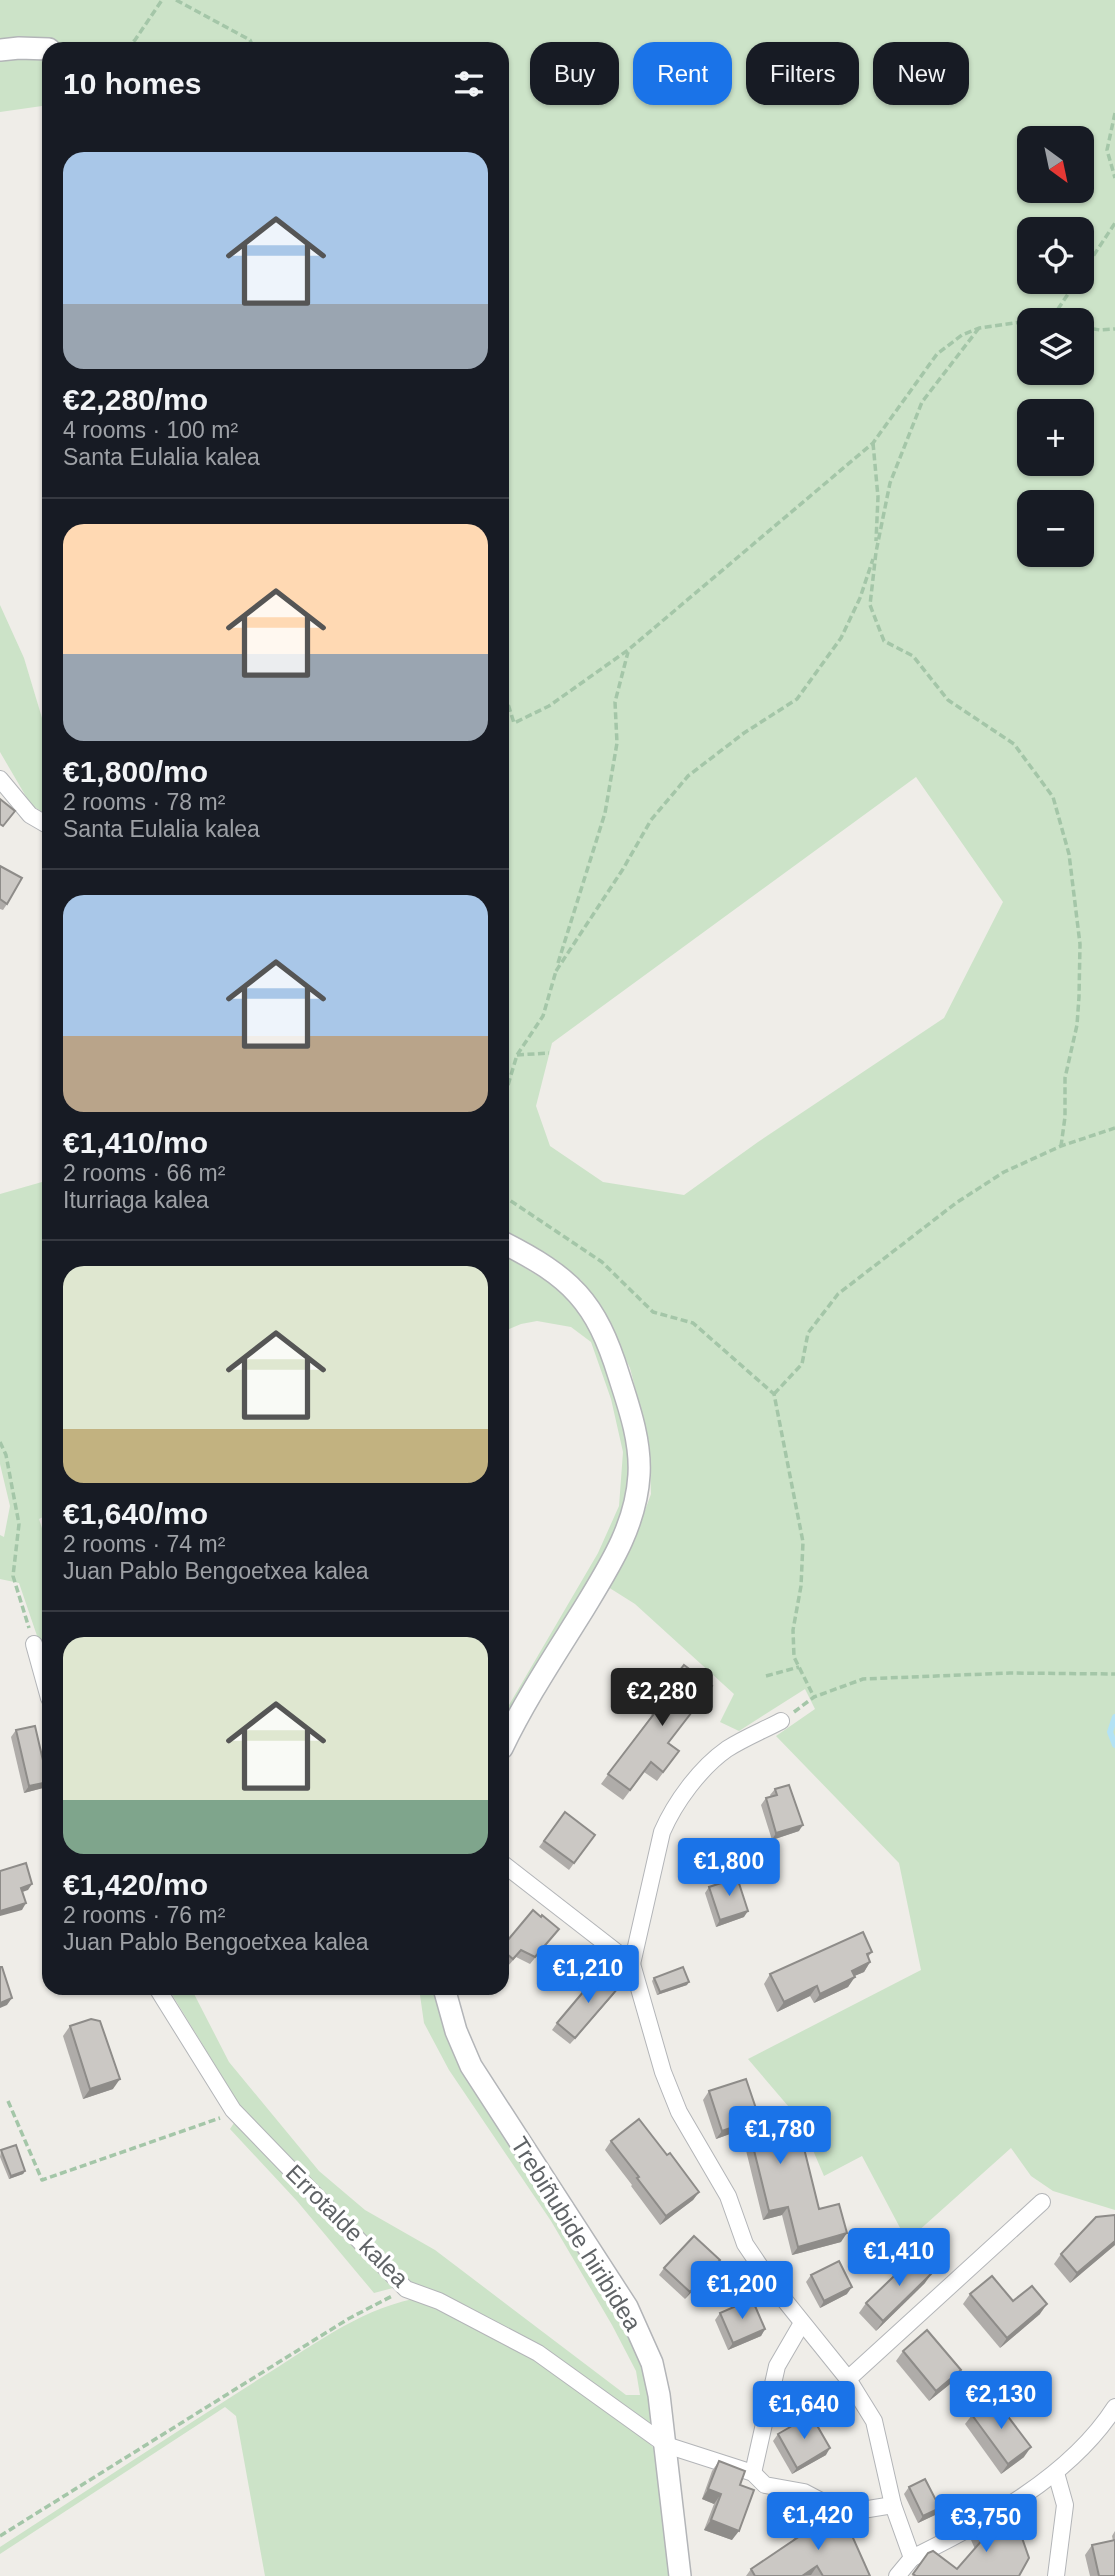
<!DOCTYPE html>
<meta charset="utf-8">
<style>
:root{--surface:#171b24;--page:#242831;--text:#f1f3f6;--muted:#9ea1a6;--line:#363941;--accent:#1a73e8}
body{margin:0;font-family:Arial,sans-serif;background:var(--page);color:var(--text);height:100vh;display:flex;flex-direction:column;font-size:26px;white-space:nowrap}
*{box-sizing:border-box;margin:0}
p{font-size:23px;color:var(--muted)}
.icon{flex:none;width:38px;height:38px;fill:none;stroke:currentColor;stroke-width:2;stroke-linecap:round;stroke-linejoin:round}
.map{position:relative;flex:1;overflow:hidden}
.side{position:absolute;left:42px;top:42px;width:467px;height:1953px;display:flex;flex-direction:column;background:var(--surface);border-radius:21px;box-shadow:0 2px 5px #0004}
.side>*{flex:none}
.banner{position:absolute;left:530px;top:42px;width:480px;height:63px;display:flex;gap:14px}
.needle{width:46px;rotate:147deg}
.tools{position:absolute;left:1017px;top:126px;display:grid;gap:14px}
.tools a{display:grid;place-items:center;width:77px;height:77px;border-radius:14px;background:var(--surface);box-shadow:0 2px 5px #0004;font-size:35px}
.price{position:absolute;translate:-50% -60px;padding:0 16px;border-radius:7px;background:var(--accent);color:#fff;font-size:23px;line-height:46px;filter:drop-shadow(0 2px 4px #0008)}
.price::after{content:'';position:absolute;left:50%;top:42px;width:21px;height:16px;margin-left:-10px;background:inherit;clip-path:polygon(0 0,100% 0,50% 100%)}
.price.active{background:#222;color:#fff}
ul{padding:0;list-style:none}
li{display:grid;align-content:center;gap:14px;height:371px;padding:0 21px}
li+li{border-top:2px solid var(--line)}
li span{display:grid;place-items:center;height:217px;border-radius:21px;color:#555}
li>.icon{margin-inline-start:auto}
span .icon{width:126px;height:126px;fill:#fffc;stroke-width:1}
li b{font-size:30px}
h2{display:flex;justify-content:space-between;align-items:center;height:84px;padding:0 21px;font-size:30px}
.tag{padding:0 24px;border-radius:21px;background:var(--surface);box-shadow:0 2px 5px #0004;font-size:24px;line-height:63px}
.tag.active{background:var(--accent);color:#fff}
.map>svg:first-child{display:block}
</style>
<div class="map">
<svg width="1115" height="2576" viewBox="0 0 1115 2576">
<rect width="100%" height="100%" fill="#efede8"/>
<!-- green -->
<g fill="#cce3c8" fill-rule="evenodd">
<path d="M0 0H1115V2210L1053 2191 1031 2176 1011 2148 907 2241 862 2156 824 2176 800 2120 748 2059 921 1970 899 1863 776 1736 815 1709 805 1689 739 1731 720 1722 734 1694 635 1604 608 1587 636 1535 651 1494 649 1442 630 1368 597 1303 581 1280 502 1232V49H49V105L0 112ZM1029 138H1082V191H1029ZM1029 229H1082V282H1029ZM1029 320H1082V373H1029ZM1029 411H1082V464H1029ZM1029 502H1082V555H1029ZM916 777 1003 902 944 1018 758 1142 684 1195 603 1182 550 1146 536 1106 552 1043Z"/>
<polygon points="0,605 24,658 42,718 49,725 49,816 31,805 0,752"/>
<polygon points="49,1180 49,1514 39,1519 49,1550 49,1671 19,1583 0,1579 0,1535 4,1537 10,1506 0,1464 0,1194"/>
<polygon points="502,1254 563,1291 587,1317 611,1368 631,1455 627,1504 613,1544 502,1733 502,1717 598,1553 619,1506 623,1452 611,1399 591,1342 571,1327 537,1321 521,1324 502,1332"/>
<polygon points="168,1988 191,1988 229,2062 319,2171 365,2210 435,2250 626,2395 640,2395 636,2371 612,2325 551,2221 449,2070 424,2023 419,1988 435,1988 613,2298 645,2369 652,2425 534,2345 409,2281 242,2109"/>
<polygon points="234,2123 244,2128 330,2217 393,2288 374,2293 297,2201 230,2129"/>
<path d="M413 2299 494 2335 546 2366 645 2437 659 2455 671 2576H265L236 2416 225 2407 0 2554V2547C86 2491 172 2434 259 2379 308 2349 356 2311 413 2299Z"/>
</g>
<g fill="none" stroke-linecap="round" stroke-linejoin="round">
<!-- stream -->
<polyline stroke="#b3e2f4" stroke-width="6" points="1115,1717 1110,1732 1115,1745"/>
<!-- minor casing -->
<g stroke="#b3b5b8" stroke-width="18">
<g id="minor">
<polyline points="0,779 30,815 49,826"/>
<polyline points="34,1644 49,1698"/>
<polyline points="502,1863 632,1964 663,2072 679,2112 728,2196 745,2244 774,2287 848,2379 874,2421 893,2505 912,2558 897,2576"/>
<path d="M632 1964 662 1832C675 1802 700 1768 727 1749 744 1738 764 1730 781 1721"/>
<polyline points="157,1988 233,2110 406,2289 439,2301 538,2353 666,2445 753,2473 765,2485 804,2492 844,2513 893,2505"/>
<polyline points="848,2379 1042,2202"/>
<polyline points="753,2473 777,2366 802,2323"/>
<polyline points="1056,2473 1065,2505 1056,2576"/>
<path d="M912 2558C985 2522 1070 2477 1115 2407"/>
</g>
</g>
<!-- tertiary casing -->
<g stroke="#b3b5b8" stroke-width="24">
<g id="tertiary">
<polyline points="0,50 19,48 49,49"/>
<path d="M502 1242C571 1277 596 1301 619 1376 629 1407 641 1441 639 1475 636 1526 609 1567 583 1610 555 1655 525 1700 502 1748"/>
<polyline points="444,1988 456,2031 471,2066 627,2307 652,2363 659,2395 680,2576"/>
</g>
</g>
<!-- path -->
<g stroke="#a4c6a8" stroke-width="3.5" stroke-dasharray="7 3.5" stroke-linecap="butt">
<polyline points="176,0 250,40 254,49"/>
<polyline points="126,49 135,40 162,0"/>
<polyline points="1115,113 1107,150 1115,178"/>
<polyline points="1082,273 1115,223"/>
<polyline points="1052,318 1076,282"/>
<polyline points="1036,320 1052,318 1059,320"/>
<polyline points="1082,327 1100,330 1115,329"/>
<polyline points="979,328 922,402 890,483 876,552 870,605 884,641 913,656 948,700 1014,744 1053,797 1069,854 1080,944 1079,997 1077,1025 1065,1078 1065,1117 1061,1146"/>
<polyline points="873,443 878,497 876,541"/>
<polyline points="502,685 514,723 549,706 628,650 873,443 937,354 962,335 979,328 1029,321"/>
<polyline points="558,963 605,813 617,743 615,702 628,652"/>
<polyline points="556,971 623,869 651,820 688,776 744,733 797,699 841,638 860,598 873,559"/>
<polyline points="517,1055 549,1053"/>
<polyline points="502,1105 517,1055 543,1016 556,971"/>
<polyline points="502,1195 602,1262 653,1312 693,1323 774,1394 803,1542 801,1586 793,1630 794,1657 814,1697"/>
<polyline points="774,1394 802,1364 808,1333 838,1294 956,1203 1004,1172 1061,1146 1115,1128"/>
<polyline points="0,1442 6,1455 19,1524 13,1576 29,1628"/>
<polyline points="766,1676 799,1667"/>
<polyline points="794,1712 814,1697 863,1679 1010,1673 1115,1674"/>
<polyline points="8,2101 42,2180 220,2118"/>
<polyline points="0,2536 348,2319 392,2296"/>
</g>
<!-- minor -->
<use href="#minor" stroke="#fff" stroke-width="16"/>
<!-- tertiary -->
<use href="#tertiary" stroke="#fff" stroke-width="21"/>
</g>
<!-- wall -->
<g fill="#afaca9">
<polygon points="0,866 7,904 3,910 0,909"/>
<polygon points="684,1665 669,1743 679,1751 657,1781 644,1772 623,1800 601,1784 652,1715 649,1712"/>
<polygon points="16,1730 43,1788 24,1793 11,1737"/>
<polygon points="775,1789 799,1831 772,1840 761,1805 766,1798 771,1797 770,1795"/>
<polygon points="565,1812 595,1835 569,1870 539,1847"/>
<polygon points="720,1880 744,1917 716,1927 705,1893 709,1887 717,1884"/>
<polygon points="554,1935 530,1964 516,1957 508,1966 502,1961 502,1947"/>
<polygon points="872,1952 868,1957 870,1962 864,1972 854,1976 848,1987 814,2003 810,1996 777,2012 764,1984 770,1974"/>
<polygon points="654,1978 687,1985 657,1995 652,1981"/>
<polygon points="614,1994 570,2044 552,2030 557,2023"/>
<polygon points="70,2026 113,2089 83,2099 63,2036"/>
<polygon points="709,2091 764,2132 841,2242 792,2255 782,2215 763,2220 741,2130 716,2139 703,2100"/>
<polygon points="611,2141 667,2155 699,2192 693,2200 660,2225 631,2186 632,2185 605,2150"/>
<polygon points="1,2150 25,2171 23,2174 9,2179 0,2157"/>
<polygon points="1115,2245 1070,2283 1054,2264 1061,2254"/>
<polygon points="720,2260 715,2266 685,2299 659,2275 664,2268"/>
<polygon points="811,2275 847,2294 820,2308 806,2282"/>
<polygon points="925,2283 876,2331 859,2313 866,2303"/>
<polygon points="970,2294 1013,2301 1040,2314 1000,2348 963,2304"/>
<polygon points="720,2313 765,2329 761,2336 728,2350 715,2320"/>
<polygon points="903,2351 961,2370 955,2380 929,2401 896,2361"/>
<polygon points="972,2415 1024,2457 1001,2474 965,2424"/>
<polygon points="778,2434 826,2455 792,2474 773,2441"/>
<polygon points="719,2461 740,2485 732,2540 704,2530 714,2504 702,2499 712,2471"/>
<polygon points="909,2487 935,2515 918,2523 904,2494"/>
<polygon points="980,2528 1019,2576 912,2576 928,2553 957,2569 975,2549 971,2540"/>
<polygon points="1115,2531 1115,2576 1090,2576 1085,2555 1092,2545 1113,2541 1112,2536"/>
<polygon points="798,2533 870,2576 746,2576 751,2569 792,2541"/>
</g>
<!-- shaded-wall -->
<g fill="#8e8c89">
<polygon points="48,1782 43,1788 24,1793 29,1786"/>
<polygon points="803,1825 799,1831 772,1840 776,1833"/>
<polygon points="32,1884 28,1890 17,1894 21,1888"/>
<polygon points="26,1903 22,1910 0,1916 0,1911"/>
<polygon points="748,1911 744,1917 716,1927 720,1920"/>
<polygon points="870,1962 864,1972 845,1980 852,1971"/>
<polygon points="855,1977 848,1987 814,2003 820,1994"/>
<polygon points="689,1982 687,1985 657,1995 660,1992"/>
<polygon points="817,1986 810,1996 777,2012 784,2002"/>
<polygon points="619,1987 614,1994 570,2044 575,2038"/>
<polygon points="12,1998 7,2005 0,2008 0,2003"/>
<polygon points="120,2079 113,2089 83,2099 90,2089"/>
<polygon points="747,2122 741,2130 716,2139 722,2131"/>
<polygon points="25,2171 23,2174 9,2179 11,2176"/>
<polygon points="699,2192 693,2200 660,2225 666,2216"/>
<polygon points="788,2207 782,2215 763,2220 769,2211"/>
<polygon points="847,2233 841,2242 792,2255 798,2247"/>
<polygon points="1115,2241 1115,2245 1070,2283 1077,2273"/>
<polygon points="720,2260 715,2266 685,2299 690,2292"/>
<polygon points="932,2273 925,2283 876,2331 883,2321"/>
<polygon points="852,2287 847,2294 820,2308 824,2301"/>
<polygon points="1047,2304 1040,2314 1000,2348 1007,2338"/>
<polygon points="765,2329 761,2336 728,2350 733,2343"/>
<polygon points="961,2370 955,2380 929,2401 936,2391"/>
<polygon points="1031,2447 1024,2457 1001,2474 1008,2464"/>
<polygon points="830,2448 826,2455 792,2474 797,2468"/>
<polygon points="708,2489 721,2494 714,2504 702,2499"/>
<polygon points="940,2508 935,2515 918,2523 923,2516"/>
<polygon points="711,2520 739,2531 732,2540 704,2530"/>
<polygon points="817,2566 811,2575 802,2576"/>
</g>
<!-- building -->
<g fill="#cbc8c4" stroke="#8e8c89" stroke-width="2">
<polygon points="0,799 15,811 3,826 0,824"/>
<polygon points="0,866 22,878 7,904 0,899"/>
<polygon points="684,1665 712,1686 668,1743 679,1751 663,1772 651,1762 630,1790 608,1774 660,1706 655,1702"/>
<polygon points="35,1726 48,1782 29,1786 16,1730"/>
<polygon points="789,1785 803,1825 776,1833 766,1798 777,1795 775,1789"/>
<polygon points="565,1812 595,1835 574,1863 544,1841"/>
<polygon points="26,1863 32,1884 21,1888 26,1903 0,1911 0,1871"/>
<polygon points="736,1874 748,1911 720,1920 709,1887 721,1883 720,1880"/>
<polygon points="533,1910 541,1917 542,1915 559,1929 535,1957 521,1950 513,1959 502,1950 502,1947"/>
<polygon points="863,1932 872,1952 867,1954 870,1962 852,1971 855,1977 820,1994 817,1986 784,2002 770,1974"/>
<polygon points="0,1967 2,1967 12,1998 0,2003"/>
<polygon points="683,1967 689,1982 660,1992 654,1978"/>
<polygon points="600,1972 619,1987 575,2038 557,2023"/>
<polygon points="91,2019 100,2021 120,2079 90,2089 70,2026"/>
<polygon points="746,2079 764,2132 798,2124 819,2209 839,2204 847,2233 798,2247 788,2207 769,2211 747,2122 722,2131 709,2091"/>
<polygon points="639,2119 667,2155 670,2153 699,2192 666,2216 637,2178 639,2177 611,2141"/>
<polygon points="16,2145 25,2171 11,2176 1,2150"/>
<polygon points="1115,2215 1115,2241 1077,2273 1061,2254 1096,2217"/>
<polygon points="694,2236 720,2260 690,2292 664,2268"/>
<polygon points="915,2256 932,2273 883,2321 866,2303"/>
<polygon points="839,2261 852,2287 824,2301 811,2275"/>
<polygon points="992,2276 1013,2301 1032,2286 1047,2304 1007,2338 970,2294"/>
<polygon points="752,2299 765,2329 733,2343 720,2313"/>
<polygon points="927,2330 961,2370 936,2391 903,2351"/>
<polygon points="994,2398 1031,2447 1008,2464 972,2415"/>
<polygon points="811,2415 830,2448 797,2468 778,2434"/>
<polygon points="719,2461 745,2471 740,2485 754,2490 739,2531 711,2520 721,2494 708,2489"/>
<polygon points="925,2479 940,2508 923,2516 909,2487"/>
<polygon points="836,2509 841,2511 870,2576 823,2576 817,2566 802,2576 755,2576 751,2569 800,2536 798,2533"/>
<polygon points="1012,2509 1029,2558 1019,2576 916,2576 913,2574 928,2553 933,2551 957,2569 984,2538 980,2528"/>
<polygon points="1115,2540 1115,2576 1099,2576 1092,2545"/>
</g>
<g text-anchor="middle" stroke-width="7" stroke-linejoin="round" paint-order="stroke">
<!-- street labels -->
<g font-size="24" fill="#5f6366" stroke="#fff">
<text transform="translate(347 2226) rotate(45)" y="8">Errotalde kalea</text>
<text transform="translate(576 2234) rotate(58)" y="8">Trebiñubide hiribidea</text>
</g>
</g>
</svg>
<div class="tools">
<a><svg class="needle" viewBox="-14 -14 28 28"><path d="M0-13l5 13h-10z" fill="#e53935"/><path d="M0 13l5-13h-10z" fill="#9ea1a6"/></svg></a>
<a><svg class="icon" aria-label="locate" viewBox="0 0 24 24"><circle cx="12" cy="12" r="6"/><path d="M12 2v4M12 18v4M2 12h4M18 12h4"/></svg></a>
<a><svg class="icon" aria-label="layers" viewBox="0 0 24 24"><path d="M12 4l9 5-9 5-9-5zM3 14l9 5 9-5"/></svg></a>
<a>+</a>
<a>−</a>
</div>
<b class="price active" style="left:662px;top:1728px">€2,280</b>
<b class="price" style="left:729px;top:1898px">€1,800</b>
<b class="price" style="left:588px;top:2005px">€1,210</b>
<b class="price" style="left:780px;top:2166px">€1,780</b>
<b class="price" style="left:899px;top:2288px">€1,410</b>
<b class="price" style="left:742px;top:2321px">€1,200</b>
<b class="price" style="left:1001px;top:2431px">€2,130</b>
<b class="price" style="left:804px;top:2441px">€1,640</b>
<b class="price" style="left:818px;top:2552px">€1,420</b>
<b class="price" style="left:986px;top:2554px">€3,750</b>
<div class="banner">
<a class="tag">Buy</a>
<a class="tag active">Rent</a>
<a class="tag">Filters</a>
<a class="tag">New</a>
</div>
<section class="side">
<h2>10 homes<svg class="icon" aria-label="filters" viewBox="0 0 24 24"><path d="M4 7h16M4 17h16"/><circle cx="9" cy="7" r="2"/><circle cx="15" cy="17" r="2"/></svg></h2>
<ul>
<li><span style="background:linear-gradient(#a9c7e8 70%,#9aa5b1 0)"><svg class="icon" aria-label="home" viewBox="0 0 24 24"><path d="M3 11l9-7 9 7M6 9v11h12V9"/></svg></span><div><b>€2,280/mo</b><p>4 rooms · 100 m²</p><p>Santa Eulalia kalea</p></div></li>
<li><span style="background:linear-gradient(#ffd9b3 60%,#9aa5b1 0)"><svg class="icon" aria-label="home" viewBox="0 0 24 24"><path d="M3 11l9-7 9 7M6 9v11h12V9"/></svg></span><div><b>€1,800/mo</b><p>2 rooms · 78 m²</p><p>Santa Eulalia kalea</p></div></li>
<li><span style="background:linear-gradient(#a9c7e8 65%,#b9a48a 0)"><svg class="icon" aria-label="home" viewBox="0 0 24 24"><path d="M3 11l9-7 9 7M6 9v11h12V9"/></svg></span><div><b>€1,410/mo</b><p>2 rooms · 66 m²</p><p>Iturriaga kalea</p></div></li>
<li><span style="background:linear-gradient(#dfe7d0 75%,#c2b280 0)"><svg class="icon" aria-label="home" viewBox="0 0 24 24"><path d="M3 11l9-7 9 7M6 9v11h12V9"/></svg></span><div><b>€1,640/mo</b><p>2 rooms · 74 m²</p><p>Juan Pablo Bengoetxea kalea</p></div></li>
<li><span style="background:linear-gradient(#dfe7d0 75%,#7fa58c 0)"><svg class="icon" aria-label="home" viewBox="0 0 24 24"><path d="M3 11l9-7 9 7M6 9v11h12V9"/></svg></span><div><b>€1,420/mo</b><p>2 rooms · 76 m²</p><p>Juan Pablo Bengoetxea kalea</p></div></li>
</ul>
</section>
</div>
